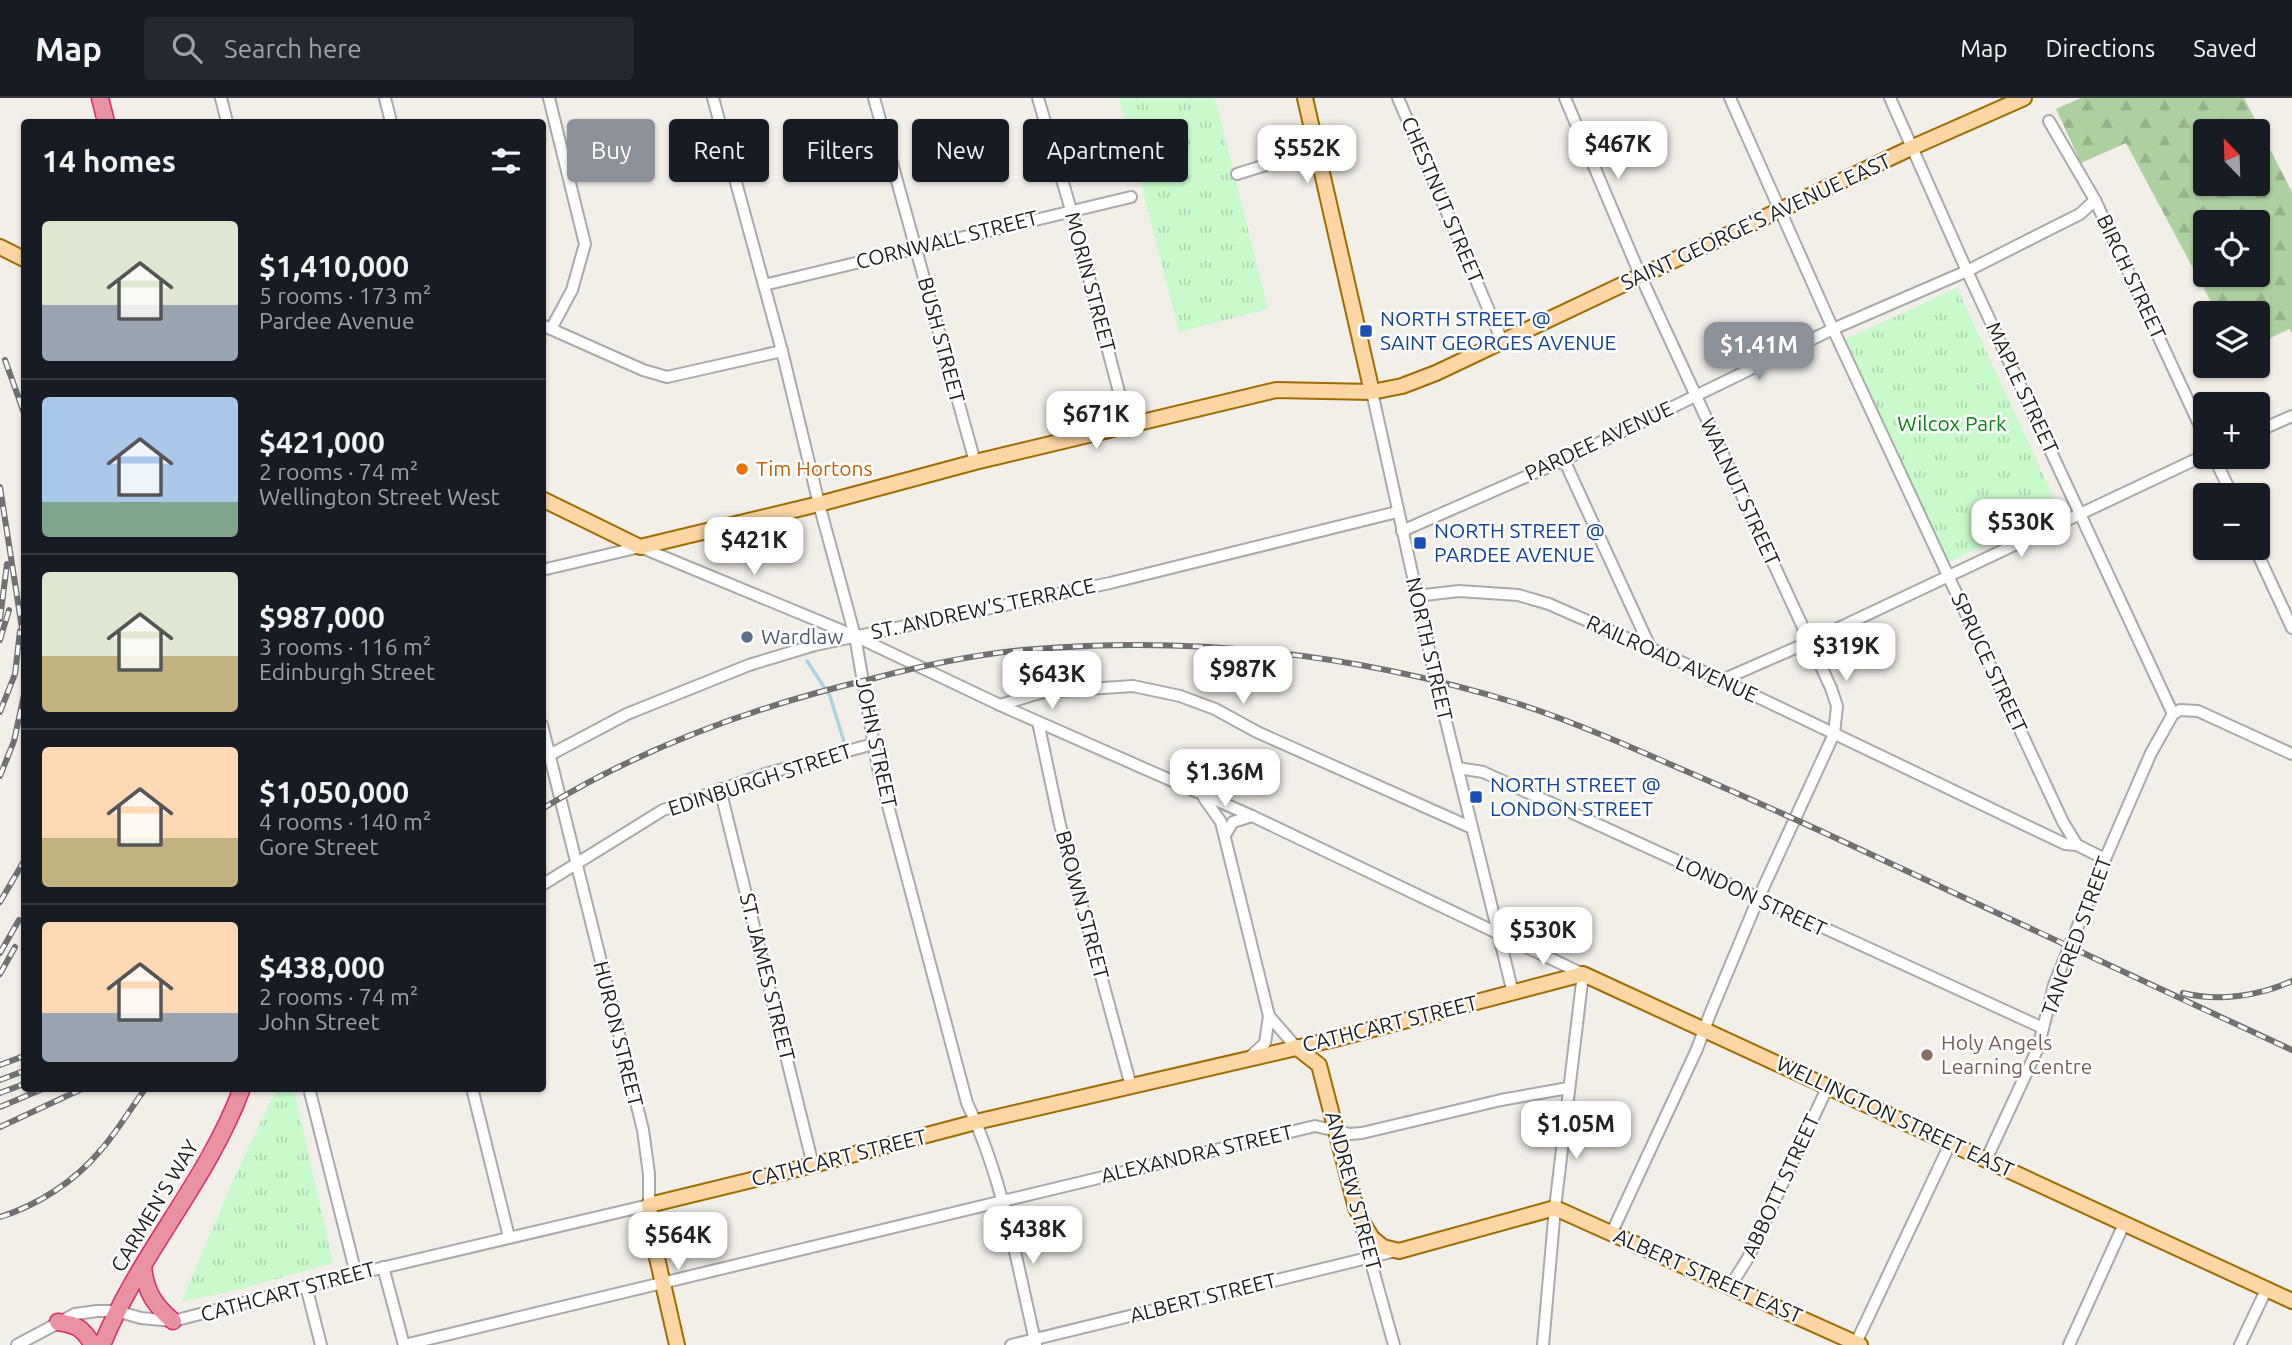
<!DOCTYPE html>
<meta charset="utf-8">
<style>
:root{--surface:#171b24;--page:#242831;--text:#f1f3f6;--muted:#9ea1a6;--line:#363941;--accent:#8c9099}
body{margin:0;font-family:Ubuntu,sans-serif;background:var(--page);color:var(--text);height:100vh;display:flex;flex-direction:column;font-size:26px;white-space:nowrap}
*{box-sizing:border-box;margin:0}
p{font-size:23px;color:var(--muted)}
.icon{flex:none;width:38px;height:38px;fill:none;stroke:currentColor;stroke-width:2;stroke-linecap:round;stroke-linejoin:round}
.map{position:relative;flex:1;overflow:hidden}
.sheet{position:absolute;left:21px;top:21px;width:525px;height:973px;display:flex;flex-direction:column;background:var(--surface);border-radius:7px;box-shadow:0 2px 5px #0004}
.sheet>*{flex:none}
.hud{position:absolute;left:567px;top:21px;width:665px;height:63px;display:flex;gap:14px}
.needle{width:46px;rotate:337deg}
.controls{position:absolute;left:2193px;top:21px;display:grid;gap:14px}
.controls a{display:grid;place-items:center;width:77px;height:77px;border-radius:7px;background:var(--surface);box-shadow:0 2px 5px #0004;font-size:35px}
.price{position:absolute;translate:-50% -60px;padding:0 16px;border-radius:14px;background:#fff;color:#222;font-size:23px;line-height:46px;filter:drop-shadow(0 2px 4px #0008)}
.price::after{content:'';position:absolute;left:50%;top:42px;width:21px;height:16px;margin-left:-10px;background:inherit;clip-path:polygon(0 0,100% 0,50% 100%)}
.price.selected{background:var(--accent);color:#fff}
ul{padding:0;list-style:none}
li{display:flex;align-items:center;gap:21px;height:175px;padding:0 21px}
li+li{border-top:2px solid var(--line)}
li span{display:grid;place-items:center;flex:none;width:196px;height:140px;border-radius:7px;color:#555}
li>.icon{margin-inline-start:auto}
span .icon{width:84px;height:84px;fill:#fffc;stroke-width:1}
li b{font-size:30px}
h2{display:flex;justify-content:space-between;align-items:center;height:84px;padding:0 21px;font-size:30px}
.tag{padding:0 24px;border-radius:7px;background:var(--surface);box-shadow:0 2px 5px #0004;font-size:24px;line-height:63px}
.tag.selected{background:var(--accent);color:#fff}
header{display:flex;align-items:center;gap:42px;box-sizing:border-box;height:98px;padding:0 35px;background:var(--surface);border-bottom:2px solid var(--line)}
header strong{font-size:33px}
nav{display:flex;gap:38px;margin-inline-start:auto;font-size:24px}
.search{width:490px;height:63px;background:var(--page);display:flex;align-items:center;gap:18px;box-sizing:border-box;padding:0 24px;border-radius:7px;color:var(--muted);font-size:26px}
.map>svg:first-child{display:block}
</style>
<header>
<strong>Map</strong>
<div class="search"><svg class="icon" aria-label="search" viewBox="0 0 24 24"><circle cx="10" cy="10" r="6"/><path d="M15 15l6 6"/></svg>Search here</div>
<nav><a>Map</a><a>Directions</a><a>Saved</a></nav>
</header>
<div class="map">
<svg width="2292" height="1247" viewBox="0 0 2292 1247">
<defs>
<pattern id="forest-firs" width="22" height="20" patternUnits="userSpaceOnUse" patternTransform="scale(1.75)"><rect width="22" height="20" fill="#add19e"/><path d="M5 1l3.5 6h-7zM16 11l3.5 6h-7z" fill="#95b388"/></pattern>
<pattern id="park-tufts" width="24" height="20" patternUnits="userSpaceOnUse" patternTransform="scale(1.75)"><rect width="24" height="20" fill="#c8facc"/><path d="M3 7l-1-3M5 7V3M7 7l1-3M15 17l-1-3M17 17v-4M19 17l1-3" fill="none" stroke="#acd6af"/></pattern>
</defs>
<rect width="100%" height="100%" fill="#f2efe9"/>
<!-- forest -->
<path fill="url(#forest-firs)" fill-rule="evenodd" d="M2081 0H2244L2292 94V235L2289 231 2258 246V215H2217L2126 45 2081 65 2056 11ZM2205 33H2258V86H2205ZM2205 124H2258V177H2205Z"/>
<!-- park -->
<g fill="url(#park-tufts)">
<polygon points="1119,0 1215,0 1268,211 1179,234"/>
<polygon points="1957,190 2059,411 1948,464 1846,241"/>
<polygon points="277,990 294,991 333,1165 237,1192 181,1204 237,1074"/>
</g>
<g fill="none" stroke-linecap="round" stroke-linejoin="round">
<!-- stream -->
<polyline stroke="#aad3df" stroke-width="3.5" points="807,563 830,598 845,647"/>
<!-- minor casing -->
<g stroke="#a9a9a9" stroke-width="14">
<g id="minor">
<polyline points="221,0 227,24"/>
<polyline points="385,0 391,24"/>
<polyline points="549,0 585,146 572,192 551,231"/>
<path d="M713 0 782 253 819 406 855 538 878 670 967 1005C1003 1080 1017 1166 1036 1247"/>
<polyline points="874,0 975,364"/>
<polyline points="1038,0 1071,112 1128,328"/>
<polyline points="1398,0 1502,243"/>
<polyline points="1565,0 1641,179 1831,590 1837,608 1834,636 1758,801 1710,916 1697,951 1612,1134"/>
<polyline points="1730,0 1833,231 2063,724 2077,747"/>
<polyline points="1890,0 1967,173 2173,616"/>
<polyline points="2049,23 2095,102 2205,339"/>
<polyline points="1237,76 1317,51"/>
<polyline points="764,187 1131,99"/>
<polyline points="542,227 643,272 667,279 782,253"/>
<polyline points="1372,294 1436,583 1513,895"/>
<polyline points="2258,333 2292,318"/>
<polyline points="2214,359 2232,397"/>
<polyline points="1564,362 1651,551"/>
<polyline points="1402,433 1564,362 1833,231 1967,173 2080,116 2095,102"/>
<polyline points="2255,450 2292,530"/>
<polyline points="542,472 640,449 855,538 1000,607 1252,718 1583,876 1555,1110 1543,1247"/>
<polyline points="1416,498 1459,493 1518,497 1549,506 1722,582 2065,746 2077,747 2105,761"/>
<polyline points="1722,582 1809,544 2205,357"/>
<polyline points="1000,607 1043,594 1133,588 1180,598 1215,611 1257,634 1470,729"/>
<polyline points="2173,616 2180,612 2198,613 2292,656"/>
<polyline points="1038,624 1060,727 1131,988"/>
<polyline points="542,661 627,616 749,567 815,547 1110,485 1397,414"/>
<polyline points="1458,670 1483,674 2043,930"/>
<polyline points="720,691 813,1067"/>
<polyline points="1204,700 1221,724 1269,918 1296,949"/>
<polyline points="1225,737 1233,724 1252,718"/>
<polyline points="542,787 663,712 765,676 873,646"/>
<polyline points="1249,960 1265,945 1269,918"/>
<polyline points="309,990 356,1176"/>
<polyline points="472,990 509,1139"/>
<polyline points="1986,1062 2038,950 2054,887 2105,761 2151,655 2173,616"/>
<polyline points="1362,1132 1394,1247"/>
<polyline points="383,1169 404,1247"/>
<polyline points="1731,1187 1748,1160 1828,988"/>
<polyline points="306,1188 321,1247"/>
<polyline points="17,1247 75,1216 97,1213 116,1213 141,1220 173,1223 356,1176 649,1107 649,1076 643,1032 542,627"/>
<path d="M404 1247C708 1176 1011 1099 1315 1028L1350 1036 1362 1035 1501 1002 1568 990"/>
<polyline points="1011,1247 1396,1153"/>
<polyline points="1855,1247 1950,1046"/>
<polyline points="2069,1247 2124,1126"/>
<polyline points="2240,1247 2267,1190"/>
</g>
</g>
<!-- major casing -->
<g stroke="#a06b00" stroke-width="18">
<g id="major">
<polyline points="1305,0 1372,294"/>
<polyline points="0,149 24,161"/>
<polyline points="542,401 640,449 819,406 975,364 1276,292 1372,294 1402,288 1436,275 1913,49 2024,0"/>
<polyline points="1296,949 1319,967 1356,1110 1364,1127 1372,1140 1383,1149 1399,1153 1555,1110 1860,1247"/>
<polyline points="677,1247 655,1151 649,1107 813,1067 976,1024 1335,941 1583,876 2292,1203"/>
</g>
</g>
<!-- highway casing -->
<g stroke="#dc2a67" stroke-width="19">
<g id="highway">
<polyline points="100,0 106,24"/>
<path d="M143 1169C146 1194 154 1207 173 1223"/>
<path d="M58 1224C78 1227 82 1230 93 1247"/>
<path d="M102 1247C139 1156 208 1082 242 990"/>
</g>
</g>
<!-- minor -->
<use href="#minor" stroke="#fff" stroke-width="10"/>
<!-- major -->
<use href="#major" stroke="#fcd6a4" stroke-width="14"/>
<!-- highway -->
<use href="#highway" stroke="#e892a2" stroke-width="16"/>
<!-- rail casing -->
<g stroke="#707070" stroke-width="6">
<g id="rail">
<polyline points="5,262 24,315"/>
<polyline points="0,389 24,543"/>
<polyline points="0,521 7,466"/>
<polyline points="0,542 9,512"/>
<polyline points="0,614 15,576 20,533"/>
<polyline points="0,678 14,643 24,597"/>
<path d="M542 711C643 649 756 608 871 581 925 567 980 555 1036 551 1199 538 1360 557 1516 605 1572 623 1626 647 1681 671 1744 698 1806 726 1868 755 2010 820 2150 887 2292 952"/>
<polyline points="0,804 24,763"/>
<polyline points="0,855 19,822"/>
<polyline points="0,876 15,849"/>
<path d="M2183 895C2218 904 2259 898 2292 883"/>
<polyline points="0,967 24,958"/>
<polyline points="0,982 24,973"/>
<polyline points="0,995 24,986"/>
<polyline points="0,1009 45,990"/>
<polyline points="0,1029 84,990"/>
<path d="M0 1119C38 1107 74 1084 100 1053 117 1034 130 1011 146 990"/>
</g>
</g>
<!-- rail -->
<use href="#rail" stroke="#fff" stroke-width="3.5" stroke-dasharray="10" stroke-linecap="butt"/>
</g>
<!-- markers -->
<g fill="#1a4fb4" stroke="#fff" stroke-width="2.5">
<rect x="1359" y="226" width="14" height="14" rx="3.5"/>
<rect x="1413" y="438" width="14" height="14" rx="3.5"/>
<rect x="1469" y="692" width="14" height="14" rx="3.5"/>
</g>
<circle fill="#e8710a" stroke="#fff" stroke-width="2.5" cx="742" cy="371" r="7"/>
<circle fill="#5c6f8a" stroke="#fff" stroke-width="2.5" cx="747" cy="539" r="7"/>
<circle fill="#8d6e63" stroke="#fff" stroke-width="2.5" cx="1927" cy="957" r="7"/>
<g text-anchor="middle" stroke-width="5" stroke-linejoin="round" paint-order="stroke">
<!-- street labels -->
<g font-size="21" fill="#222" stroke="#fff">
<text transform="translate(1442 102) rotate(67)" y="7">CHESTNUT STREET</text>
<text transform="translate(1756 124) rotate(-25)" y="7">SAINT GEORGE'S AVENUE EAST</text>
<text transform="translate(947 142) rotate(-14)" y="7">CORNWALL STREET</text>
<text transform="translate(2131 179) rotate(65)" y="7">BIRCH STREET</text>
<text transform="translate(1090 184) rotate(75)" y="7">MORIN STREET</text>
<text transform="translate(941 242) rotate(75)" y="7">BUSH STREET</text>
<text transform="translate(2022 290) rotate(65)" y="7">MAPLE STREET</text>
<text transform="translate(1599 343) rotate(-25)" y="7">PARDEE AVENUE</text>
<text transform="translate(1740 394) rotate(65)" y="7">WALNUT STREET</text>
<text transform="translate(983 511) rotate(-12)" y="7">ST. ANDREW'S TERRACE</text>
<text transform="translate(1429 551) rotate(77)" y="7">NORTH STREET</text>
<text transform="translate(1672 561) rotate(24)" y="7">RAILROAD AVENUE</text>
<text transform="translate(1989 565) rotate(65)" y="7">SPRUCE STREET</text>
<text transform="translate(876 645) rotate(78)" y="7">JOHN STREET</text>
<text transform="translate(760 682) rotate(-18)" y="7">EDINBURGH STREET</text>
<text transform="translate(1751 798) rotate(25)" y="7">LONDON STREET</text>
<text transform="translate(1082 807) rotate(75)" y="7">BROWN STREET</text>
<text transform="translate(2077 838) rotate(-70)" y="7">TANCRED STREET</text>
<text transform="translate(767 879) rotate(76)" y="7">ST. JAMES STREET</text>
<text transform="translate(1390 926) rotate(-14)" y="7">CATHCART STREET</text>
<text transform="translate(618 936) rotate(76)" y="7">HURON STREET</text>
<text transform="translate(1895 1019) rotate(25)" y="7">WELLINGTON STREET EAST</text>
<text transform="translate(1197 1056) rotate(-13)" y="7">ALEXANDRA STREET</text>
<text transform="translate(839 1060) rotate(-14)" y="7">CATHCART STREET</text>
<text transform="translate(1781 1088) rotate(-65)" y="7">ABBOTT STREET</text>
<text transform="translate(1353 1093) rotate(75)" y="7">ANDREW STREET</text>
<text transform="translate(155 1108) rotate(-59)" y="7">CARMEN'S WAY</text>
<text transform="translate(1708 1178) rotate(24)" y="7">ALBERT STREET EAST</text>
<text transform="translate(288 1194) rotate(-15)" y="7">CATHCART STREET</text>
<text transform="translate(1203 1200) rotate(-14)" y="7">ALBERT STREET</text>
</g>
<!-- transit labels -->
<g font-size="21" fill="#164399" stroke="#fff" text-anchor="start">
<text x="1380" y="228">NORTH STREET @<tspan x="1380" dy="24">SAINT GEORGES AVENUE</tspan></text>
<text x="1434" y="440">NORTH STREET @<tspan x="1434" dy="24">PARDEE AVENUE</tspan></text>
<text x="1490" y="694">NORTH STREET @<tspan x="1490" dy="24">LONDON STREET</tspan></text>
</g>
<!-- park labels -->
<g font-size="21" fill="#0c8416" stroke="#fff">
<text x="1952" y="333">Wilcox Park</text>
</g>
<!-- food labels -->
<g font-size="21" fill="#c56008" stroke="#fff" text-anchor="start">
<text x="756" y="378">Tim Hortons</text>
</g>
<!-- service labels -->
<g font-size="21" fill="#4e5e75" stroke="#fff" text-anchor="start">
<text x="761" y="546">Wardlaw</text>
</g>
<!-- education labels -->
<g font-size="21" fill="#785e54" stroke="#fff" text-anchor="start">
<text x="1941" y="952">Holy Angels<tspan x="1941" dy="24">Learning Centre</tspan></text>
</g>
</g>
</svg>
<div class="controls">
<a><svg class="needle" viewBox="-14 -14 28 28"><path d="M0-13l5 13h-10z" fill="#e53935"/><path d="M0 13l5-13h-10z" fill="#9ea1a6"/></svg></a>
<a><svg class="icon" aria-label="locate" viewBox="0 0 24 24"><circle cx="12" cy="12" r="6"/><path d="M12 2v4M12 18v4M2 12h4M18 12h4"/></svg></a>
<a><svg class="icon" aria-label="layers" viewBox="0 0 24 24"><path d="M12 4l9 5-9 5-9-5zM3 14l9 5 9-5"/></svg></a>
<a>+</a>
<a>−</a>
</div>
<b class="price" style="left:1618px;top:83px">$467K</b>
<b class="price" style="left:1307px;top:87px">$552K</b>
<b class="price selected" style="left:1759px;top:284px">$1.41M</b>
<b class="price" style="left:1096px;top:353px">$671K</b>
<b class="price" style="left:2021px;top:461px">$530K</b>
<b class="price" style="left:754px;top:479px">$421K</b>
<b class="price" style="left:1846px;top:585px">$319K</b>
<b class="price" style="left:1243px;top:608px">$987K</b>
<b class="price" style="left:1052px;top:613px">$643K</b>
<b class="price" style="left:1225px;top:711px">$1.36M</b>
<b class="price" style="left:1543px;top:869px">$530K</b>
<b class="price" style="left:1576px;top:1063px">$1.05M</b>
<b class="price" style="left:1033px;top:1168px">$438K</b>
<b class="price" style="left:678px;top:1174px">$564K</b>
<div class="hud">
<a class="tag selected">Buy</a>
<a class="tag">Rent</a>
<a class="tag">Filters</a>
<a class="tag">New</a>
<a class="tag">Apartment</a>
</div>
<section class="sheet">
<h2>14 homes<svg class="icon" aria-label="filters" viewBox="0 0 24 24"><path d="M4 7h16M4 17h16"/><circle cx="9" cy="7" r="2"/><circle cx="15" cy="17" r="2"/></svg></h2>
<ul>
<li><span style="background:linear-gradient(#dfe7d0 60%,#9aa5b1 0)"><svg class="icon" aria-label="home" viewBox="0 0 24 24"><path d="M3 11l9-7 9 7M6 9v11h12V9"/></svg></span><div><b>$1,410,000</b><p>5 rooms · 173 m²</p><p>Pardee Avenue</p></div></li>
<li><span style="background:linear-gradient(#a9c7e8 75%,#7fa58c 0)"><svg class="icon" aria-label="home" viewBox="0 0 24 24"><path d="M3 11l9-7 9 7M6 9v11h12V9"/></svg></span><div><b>$421,000</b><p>2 rooms · 74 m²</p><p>Wellington Street West</p></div></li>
<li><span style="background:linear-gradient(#dfe7d0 60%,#c2b280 0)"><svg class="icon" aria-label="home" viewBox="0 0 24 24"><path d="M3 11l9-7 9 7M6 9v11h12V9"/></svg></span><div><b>$987,000</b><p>3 rooms · 116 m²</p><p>Edinburgh Street</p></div></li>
<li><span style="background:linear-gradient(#ffd9b3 65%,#c2b280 0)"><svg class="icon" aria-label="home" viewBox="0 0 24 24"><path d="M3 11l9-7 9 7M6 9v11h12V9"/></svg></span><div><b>$1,050,000</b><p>4 rooms · 140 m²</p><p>Gore Street</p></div></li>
<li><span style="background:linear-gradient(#ffd9b3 65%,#9aa5b1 0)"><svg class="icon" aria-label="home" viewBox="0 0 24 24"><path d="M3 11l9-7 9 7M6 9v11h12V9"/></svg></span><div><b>$438,000</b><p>2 rooms · 74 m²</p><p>John Street</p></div></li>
</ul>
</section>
</div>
